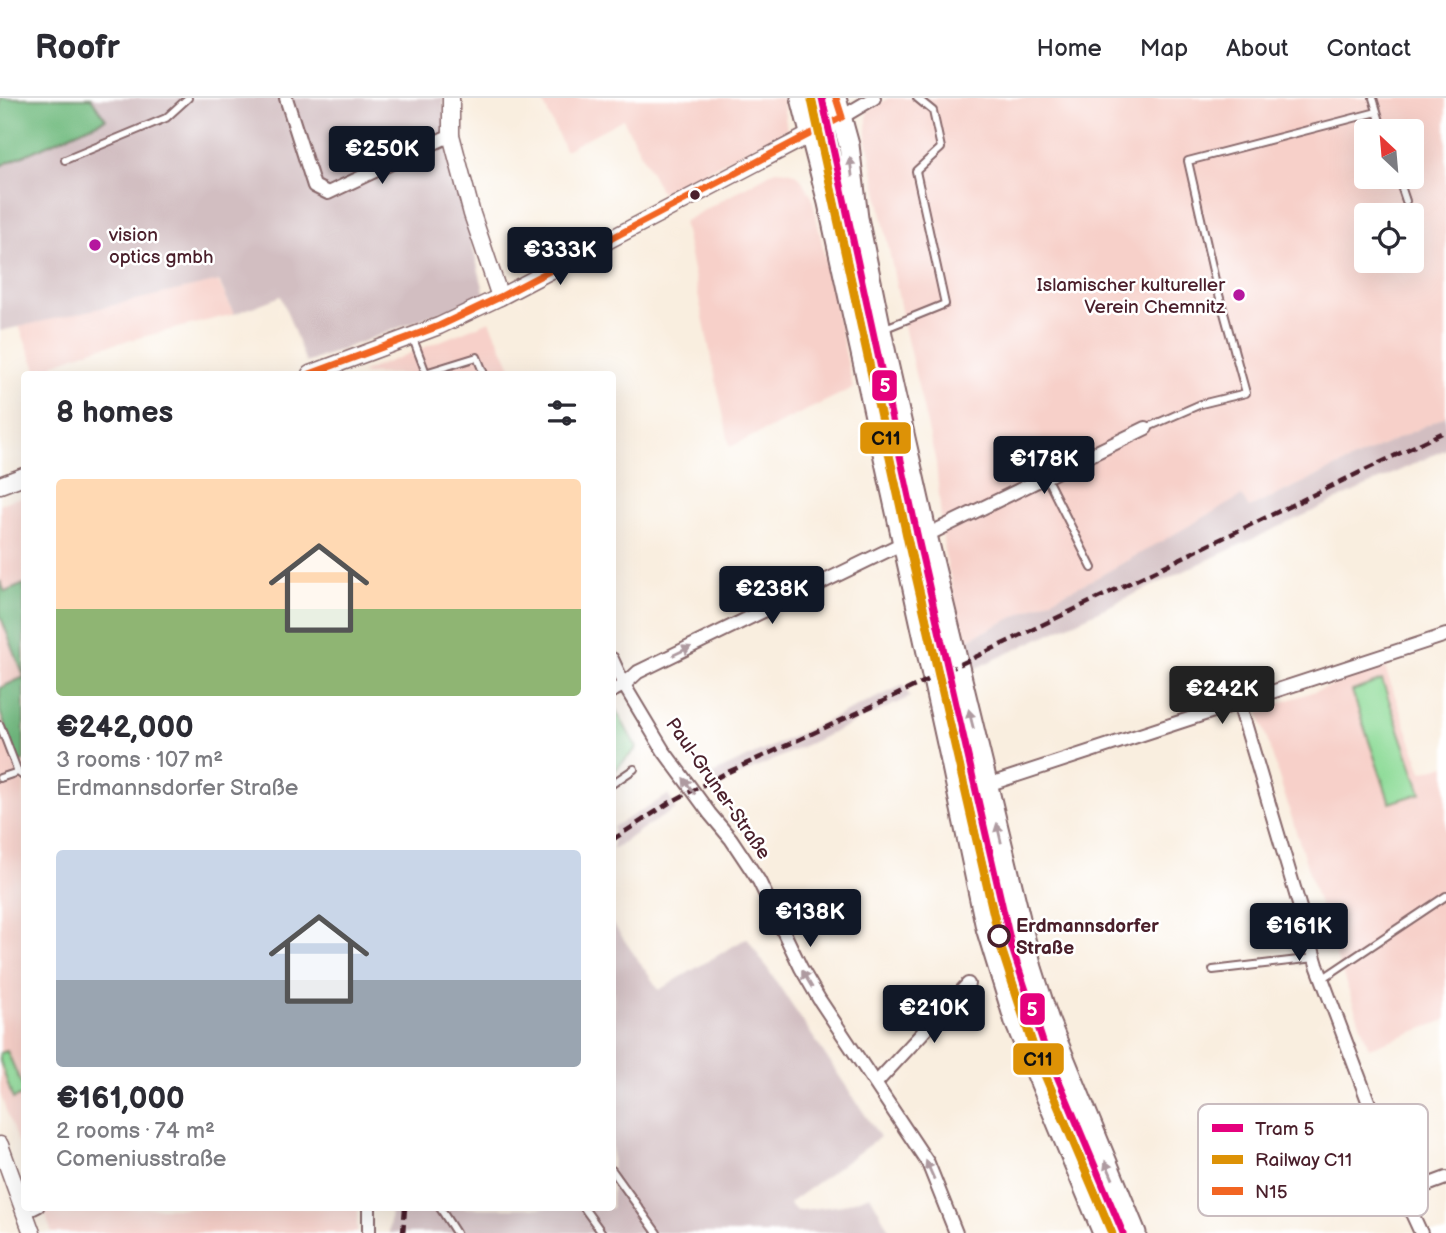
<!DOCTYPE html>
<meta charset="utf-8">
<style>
:root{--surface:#fff;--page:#f2f2f3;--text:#2b2b33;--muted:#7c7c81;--line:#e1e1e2;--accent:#111827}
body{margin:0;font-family:"Balsamiq Sans",sans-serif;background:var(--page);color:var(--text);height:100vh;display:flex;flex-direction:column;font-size:26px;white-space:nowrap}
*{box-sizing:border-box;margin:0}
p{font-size:23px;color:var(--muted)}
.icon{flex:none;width:38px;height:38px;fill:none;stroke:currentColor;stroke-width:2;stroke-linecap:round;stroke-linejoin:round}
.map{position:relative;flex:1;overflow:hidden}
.details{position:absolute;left:21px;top:273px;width:595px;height:840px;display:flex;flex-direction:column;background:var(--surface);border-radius:7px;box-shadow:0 7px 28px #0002}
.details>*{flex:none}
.needle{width:46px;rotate:334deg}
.controls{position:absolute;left:1354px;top:21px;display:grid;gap:14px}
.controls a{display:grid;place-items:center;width:70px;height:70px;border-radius:7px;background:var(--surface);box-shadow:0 7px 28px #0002;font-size:35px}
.price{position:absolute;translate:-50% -60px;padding:0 16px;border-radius:7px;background:var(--accent);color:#fff;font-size:23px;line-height:46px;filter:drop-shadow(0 2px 4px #0008)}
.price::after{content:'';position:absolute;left:50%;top:42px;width:21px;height:16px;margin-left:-10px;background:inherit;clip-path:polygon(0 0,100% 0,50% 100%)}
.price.current{background:#222;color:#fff}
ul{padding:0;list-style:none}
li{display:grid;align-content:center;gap:14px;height:371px;padding:0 35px}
li span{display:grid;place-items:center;height:217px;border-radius:7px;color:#555}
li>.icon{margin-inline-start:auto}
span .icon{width:126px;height:126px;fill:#fffc;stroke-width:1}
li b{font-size:30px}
h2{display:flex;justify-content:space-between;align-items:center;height:84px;padding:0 35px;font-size:30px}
header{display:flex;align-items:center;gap:42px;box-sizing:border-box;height:98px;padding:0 35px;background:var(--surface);border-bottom:2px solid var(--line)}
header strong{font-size:33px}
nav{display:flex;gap:38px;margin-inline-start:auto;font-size:24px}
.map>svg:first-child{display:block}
</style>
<header>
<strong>Roofr</strong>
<nav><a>Home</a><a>Map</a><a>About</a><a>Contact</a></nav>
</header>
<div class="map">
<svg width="1446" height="1135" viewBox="0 0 1446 1135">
<rect width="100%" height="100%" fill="#fff"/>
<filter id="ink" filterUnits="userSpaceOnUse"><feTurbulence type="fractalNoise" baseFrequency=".0143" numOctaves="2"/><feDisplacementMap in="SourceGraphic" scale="14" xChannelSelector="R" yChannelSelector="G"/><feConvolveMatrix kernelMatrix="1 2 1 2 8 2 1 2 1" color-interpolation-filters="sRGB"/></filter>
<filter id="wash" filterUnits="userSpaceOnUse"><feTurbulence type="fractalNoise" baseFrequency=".00686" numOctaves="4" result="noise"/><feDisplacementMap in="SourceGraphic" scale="28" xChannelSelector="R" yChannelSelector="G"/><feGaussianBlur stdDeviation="1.57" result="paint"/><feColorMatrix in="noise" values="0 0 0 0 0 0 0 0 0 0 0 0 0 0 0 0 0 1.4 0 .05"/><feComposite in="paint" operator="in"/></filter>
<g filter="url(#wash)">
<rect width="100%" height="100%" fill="#f9eedf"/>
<!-- built -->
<g fill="#f7d0c9" fill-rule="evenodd">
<polygon points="541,0 782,0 787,31 662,96 623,21 565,52"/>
<path d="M889 0H1446V318L1249 410 1242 399 1096 480 964 543 944 452 936 365 906 237 867 42V14ZM1367 33H1412V79H1367ZM1367 117H1412V163H1367Z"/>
<polygon points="776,72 789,73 799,78 812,99 853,290 730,349 683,124"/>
<polygon points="218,183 234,216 94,251 53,266 57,276 38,276 19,228"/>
<polygon points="490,223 514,276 358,276"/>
<polygon points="24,398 24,1061 0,996 0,406"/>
<polygon points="1385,570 1422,674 1446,667 1446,922 1369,950 1328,835 1258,612"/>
<polygon points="43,1110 357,1110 357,1135 52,1135"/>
</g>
<!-- industrial -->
<g fill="#d2bec1">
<polygon points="91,0 443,0 447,46 485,197 306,265 281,198 234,216 219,183 0,233 0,68 105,21"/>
<polygon points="1446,318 1446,351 972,572 964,543 1096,480 1242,398 1249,410"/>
<polygon points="904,587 910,599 719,687 712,676"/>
<polygon points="668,697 676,711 645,729 613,752 613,729"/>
<polygon points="613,826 659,892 747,840 880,1039 789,1105 796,1113 843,1107 870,1097 891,1135 389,1135 391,1110 612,1110"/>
</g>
<!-- green -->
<g fill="#8edb98" stroke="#6c7d62" stroke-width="2">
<polygon points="1382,582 1421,695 1390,705 1352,593"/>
<polygon points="613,607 637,650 613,674 612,607"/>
<polygon points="7,953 24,992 24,996 13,1001 0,963 0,955"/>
</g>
<!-- forest -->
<g fill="#72bb80" stroke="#5e6d56" stroke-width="2">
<polygon points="0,0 91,0 106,21 0,68"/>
<polygon points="0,483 5,494 24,486 24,663 19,665 0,614 0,590 24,579 0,517"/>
</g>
</g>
<g filter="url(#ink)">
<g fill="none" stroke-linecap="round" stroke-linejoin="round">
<!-- service casing -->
<g stroke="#87676a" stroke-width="10">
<g id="service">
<polyline points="1373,0 1383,33"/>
<polyline points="65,62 166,20 188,0"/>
<polyline points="1398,79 1406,103"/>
<polyline points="883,231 945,206 916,73 941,50 933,13 917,0"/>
<polyline points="412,238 426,275"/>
<polyline points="422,276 477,259 484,276"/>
<polyline points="1146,330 1201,306 1246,295 1215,182 1188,63 1377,14"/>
<polyline points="1046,379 1092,470"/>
<polyline points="0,627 18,674 24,679"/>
<polyline points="0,680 18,674"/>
<polyline points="612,686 634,671"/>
<polyline points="1213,872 1315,860"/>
<polyline points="1322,881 1446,798"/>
<polyline points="612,1072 657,1135"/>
<polyline points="440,1110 456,1135"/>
<polyline points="584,1110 602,1135"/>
<polyline points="26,1117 40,1110"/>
</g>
</g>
<!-- minor casing -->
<g stroke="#87676a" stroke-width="16">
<g id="minor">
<polyline points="286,0 314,88 328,95 451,37"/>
<polyline points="842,19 874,0"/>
<polyline points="927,437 1146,330"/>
<polyline points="612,561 624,587 663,652 710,716 731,741 759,783 801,870 819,901 928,1065 956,1135"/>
<polyline points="612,593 624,587 638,574 903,445"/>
<polyline points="1239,605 1317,867 1403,1096 1421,1135"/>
<polyline points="987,687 1446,537"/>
<polyline points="876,985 968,886"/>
<polyline points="1403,1096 1446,1080"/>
<polyline points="369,1110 369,1135"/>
</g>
</g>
<!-- tertiary casing -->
<g stroke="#87676a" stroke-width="19">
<g id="tertiary">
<polyline points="451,0 451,37 472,116 500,199"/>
<polyline points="310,276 439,228 500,199 809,37"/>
<polyline points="0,387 24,378"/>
<polyline points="0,1047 32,1135"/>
</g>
</g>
<!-- primary casing -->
<g stroke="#87676a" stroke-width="23">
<g id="primary">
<polyline points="801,0 828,105 950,659 986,830 1015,924 1103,1135"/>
<polyline points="836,0 849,47 858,120 887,261 927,437 1032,870 1049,923 1136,1135"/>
<polyline points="809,37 842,19"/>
</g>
</g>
<!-- service -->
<use href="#service" stroke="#fff" stroke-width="6"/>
<!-- minor -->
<use href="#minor" stroke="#fff" stroke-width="12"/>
<!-- tertiary -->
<use href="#tertiary" stroke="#fff" stroke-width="16"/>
<!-- primary -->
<use href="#primary" stroke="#fff" stroke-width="19"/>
<!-- rail -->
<g stroke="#4a1f2b" stroke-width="4.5" stroke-dasharray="10 5" stroke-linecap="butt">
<polyline points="612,742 669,705 726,675 892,599 1446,333"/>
<polyline points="403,1135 405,1110"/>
</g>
<!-- bus-1 casing -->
<g stroke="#fff" stroke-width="12">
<polyline id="bus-1" points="310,276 439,228 500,199 842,19 836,0"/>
</g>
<!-- bus-1 -->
<use href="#bus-1" stroke="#f26522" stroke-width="7"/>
<!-- rail-1 casing -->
<g stroke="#fff" stroke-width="14">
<polyline id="rail-1" points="812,2 909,447 1002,852 1034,951 1112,1135"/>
</g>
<!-- rail-1 -->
<use href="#rail-1" stroke="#dd9206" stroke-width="9"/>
<!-- tram-1 casing -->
<g stroke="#fff" stroke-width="12">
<polyline id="tram-1" points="822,0 919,445 1012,850 1044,947 1123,1135"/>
</g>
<!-- tram-1 -->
<use href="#tram-1" stroke="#e5007d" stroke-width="7"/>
</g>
<!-- one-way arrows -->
<defs><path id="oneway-solid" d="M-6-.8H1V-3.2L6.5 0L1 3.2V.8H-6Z" transform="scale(1.75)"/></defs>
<g fill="#ae9aa0">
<use href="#oneway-solid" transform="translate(851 69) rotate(-97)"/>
<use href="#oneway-solid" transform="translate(682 553) rotate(-26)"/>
<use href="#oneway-solid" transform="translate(971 621) rotate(-104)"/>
<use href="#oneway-solid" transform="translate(689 688) rotate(-126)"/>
<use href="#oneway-solid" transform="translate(999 735) rotate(-103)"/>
<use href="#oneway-solid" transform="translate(807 881) rotate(-121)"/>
<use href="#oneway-solid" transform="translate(930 1072) rotate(-114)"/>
<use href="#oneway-solid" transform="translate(1109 1072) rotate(-113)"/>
</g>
</g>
<!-- markers -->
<circle fill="#4a1f2b" stroke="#fff" stroke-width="2.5" cx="695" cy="97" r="6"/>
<g fill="#b5179e" stroke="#fff" stroke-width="2.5">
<circle cx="95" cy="147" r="7"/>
<circle cx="1239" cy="197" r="7"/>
</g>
<circle fill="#fff" stroke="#4a1f2b" stroke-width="3.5" cx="999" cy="838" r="10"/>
<g text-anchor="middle" stroke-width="5" stroke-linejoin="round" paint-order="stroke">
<!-- poi labels -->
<g font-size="19" fill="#4a1f2b" stroke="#fff" text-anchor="start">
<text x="109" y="143">vision<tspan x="109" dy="22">optics gmbh</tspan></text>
<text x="1225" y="193" text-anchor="end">Islamischer kultureller<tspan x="1225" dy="22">Verein Chemnitz</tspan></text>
</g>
<!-- street labels -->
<g font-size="19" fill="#4a1f2b" stroke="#fff">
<text transform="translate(719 690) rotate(55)" y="7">Paul-Gruner-Straße</text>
</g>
<!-- stop labels -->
<g font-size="19" font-weight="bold" fill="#4a1f2b" stroke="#fff" text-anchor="start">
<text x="1016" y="834">Erdmannsdorfer<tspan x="1016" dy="22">Straße</tspan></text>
</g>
</g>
<!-- legend -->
<rect x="1198" y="1006" width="230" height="112" rx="10" fill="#fff" stroke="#c9bcbf" stroke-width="2"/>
<rect x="1212" y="1026" width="31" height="8" fill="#e5007d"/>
<rect x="1212" y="1057" width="31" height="9" fill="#dd9206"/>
<rect x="1212" y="1089" width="31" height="8" fill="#f26522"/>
<g font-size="19" fill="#4a1f2b">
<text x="1255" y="1037">Tram 5</text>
<text x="1255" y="1068">Railway C11</text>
<text x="1255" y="1100">N15</text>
</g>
<g stroke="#fff" stroke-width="2.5">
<rect x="871" y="271" width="27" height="33" rx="7" fill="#e5007d"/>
<rect x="859" y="323" width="53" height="34" rx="7" fill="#dd9206"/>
<rect x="1019" y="894" width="27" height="34" rx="7" fill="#e5007d"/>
<rect x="1012" y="944" width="53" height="34" rx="7" fill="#dd9206"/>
</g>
<g font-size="19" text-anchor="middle" font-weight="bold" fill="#fff">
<text x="885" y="294">5</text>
<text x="1032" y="918">5</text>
</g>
<g font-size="19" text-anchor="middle" font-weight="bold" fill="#111">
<text x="886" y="347">C11</text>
<text x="1038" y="968">C11</text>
</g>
</svg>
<div class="controls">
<a><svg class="needle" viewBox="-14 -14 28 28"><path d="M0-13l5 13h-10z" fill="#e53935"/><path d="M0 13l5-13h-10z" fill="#7c7c81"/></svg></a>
<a><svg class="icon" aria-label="locate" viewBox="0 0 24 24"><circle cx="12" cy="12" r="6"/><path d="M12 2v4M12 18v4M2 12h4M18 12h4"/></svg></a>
</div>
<b class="price" style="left:382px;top:88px">€250K</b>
<b class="price" style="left:560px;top:189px">€333K</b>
<b class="price" style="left:1044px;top:398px">€178K</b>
<b class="price" style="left:772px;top:528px">€238K</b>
<b class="price current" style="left:1222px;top:628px">€242K</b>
<b class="price" style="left:810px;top:851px">€138K</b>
<b class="price" style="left:1299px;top:865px">€161K</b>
<b class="price" style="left:934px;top:947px">€210K</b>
<section class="details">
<h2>8 homes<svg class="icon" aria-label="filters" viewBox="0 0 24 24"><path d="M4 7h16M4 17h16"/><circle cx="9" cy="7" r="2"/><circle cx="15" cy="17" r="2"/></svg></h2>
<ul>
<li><span style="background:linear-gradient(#ffd9b3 60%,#8fb573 0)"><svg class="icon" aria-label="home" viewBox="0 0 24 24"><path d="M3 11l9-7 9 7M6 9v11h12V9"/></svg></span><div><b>€242,000</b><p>3 rooms · 107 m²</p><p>Erdmannsdorfer Straße</p></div></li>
<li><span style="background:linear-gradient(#c9d6e8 60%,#9aa5b1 0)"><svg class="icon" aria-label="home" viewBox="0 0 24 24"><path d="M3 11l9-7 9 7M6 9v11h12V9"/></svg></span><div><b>€161,000</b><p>2 rooms · 74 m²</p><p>Comeniusstraße</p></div></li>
</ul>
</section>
</div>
